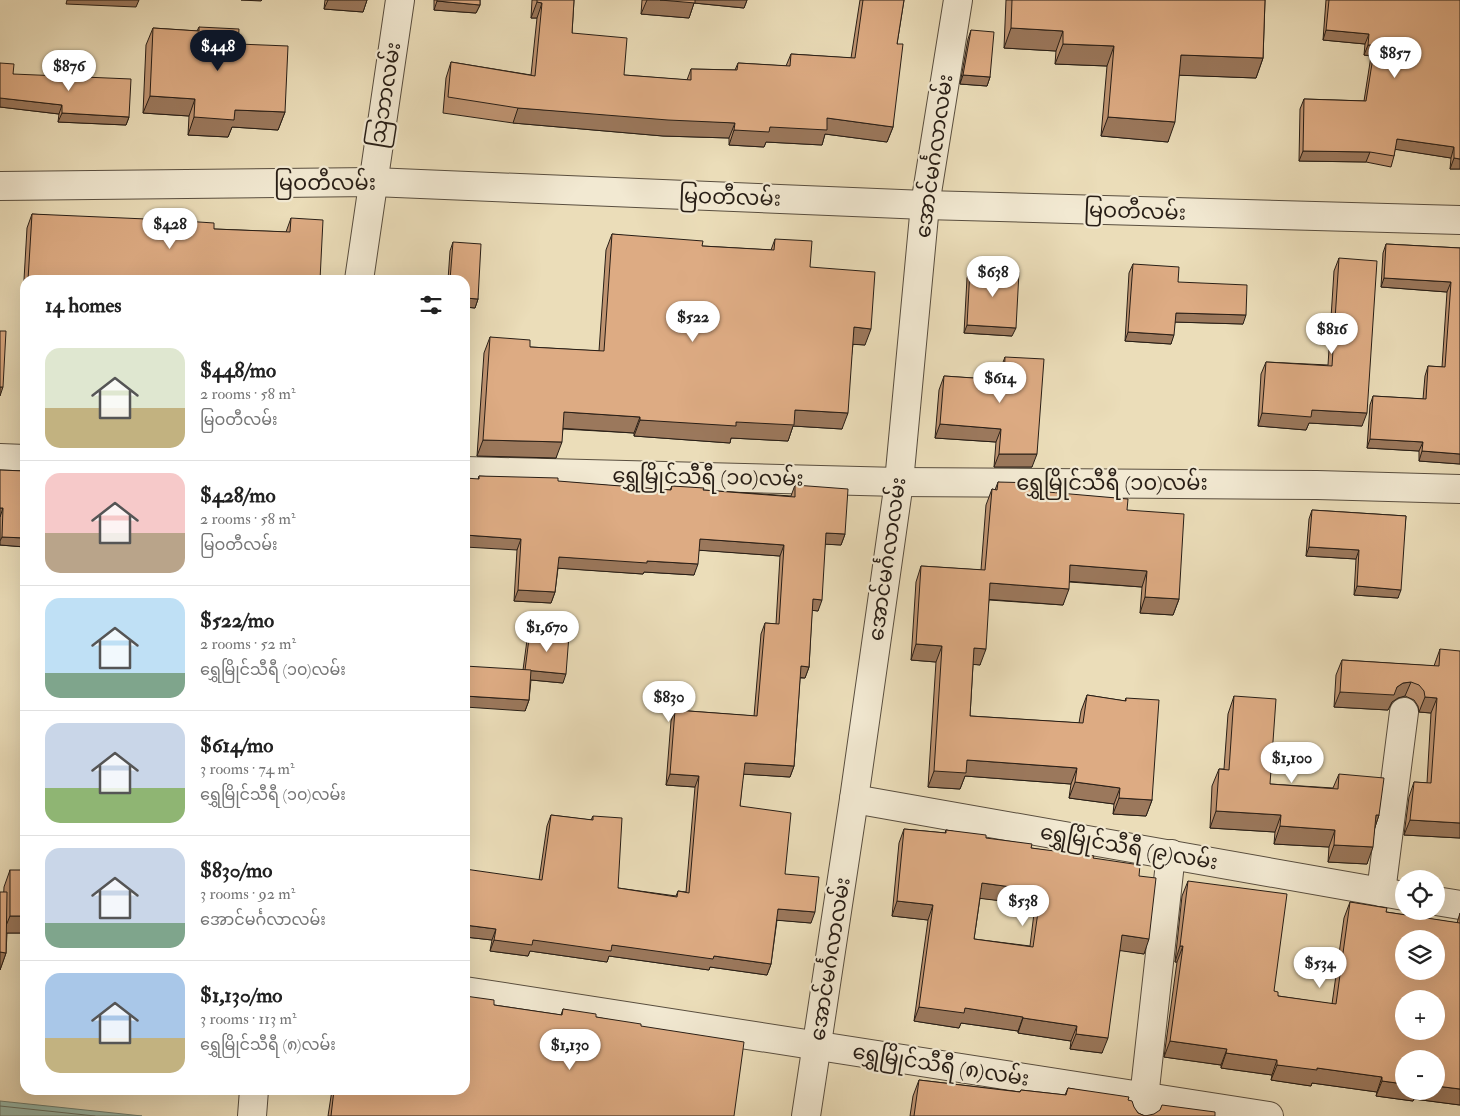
<!DOCTYPE html>
<meta charset="utf-8">
<style>
:root{--surface:#fff;--page:#f2f2f2;--text:#222;--muted:#767676;--line:#e0e0e0;--accent:#111827}
body{margin:0;font-family:"IM FELL Double Pica","Noto Sans Myanmar",serif;background:var(--page);color:var(--text);height:100vh;display:flex;flex-direction:column;font-size:19px;white-space:nowrap}
*{box-sizing:border-box;margin:0}
p{font-size:16px;color:var(--muted)}
.icon{flex:none;width:28px;height:28px;fill:none;stroke:currentColor;stroke-width:2;stroke-linecap:round;stroke-linejoin:round}
.map{position:relative;flex:1;overflow:hidden}
.panel{position:absolute;left:20px;top:275px;width:450px;height:820px;display:flex;flex-direction:column;background:var(--surface);border-radius:15px;box-shadow:0 5px 20px #0002}
.panel>*{flex:none}
.controls{position:absolute;left:1395px;top:870px;display:grid;gap:10px}
.controls a{display:grid;place-items:center;width:50px;height:50px;border-radius:50%;background:var(--surface);box-shadow:0 5px 20px #0002;font-size:25px}
.price{position:absolute;translate:-50% -42px;padding:0 11px;border-radius:18px;background:#fff;color:#222;font-size:16px;line-height:32px;filter:drop-shadow(0 1px 2px #0008)}
.price::after{content:'';position:absolute;left:50%;top:30px;width:15px;height:11px;margin-left:-8px;background:inherit;clip-path:polygon(0 0,100% 0,50% 100%)}
.price.on{background:var(--accent);color:#fff}
ul{padding:0;list-style:none}
li{display:flex;align-items:center;gap:15px;height:125px;padding:0 25px}
li+li{border-top:1px solid var(--line)}
li span{display:grid;place-items:center;flex:none;width:140px;height:100px;border-radius:15px;color:#555}
li>.icon{margin-inline-start:auto}
span .icon{width:60px;height:60px;fill:#fffc;stroke-width:1}
li b{font-size:21px}
h2{display:flex;justify-content:space-between;align-items:center;height:60px;padding:0 25px;font-size:21px}
.map>svg:first-child{display:block}
</style>
<div class="map">
<svg width="1460" height="1116" viewBox="0 0 1460 1116">
<rect width="100%" height="100%" fill="#ebddb9"/>
<filter id="stains"><feTurbulence type="fractalNoise" baseFrequency=".004" numOctaves="4"/><feColorMatrix values="0 0 0 0 .2 0 0 0 0 .09 0 0 0 0 .02 0 0 0 .5 -.17"/></filter>
<radialGradient id="worn" r=".72"><stop offset=".6" stop-color="#630" stop-opacity="0"/><stop offset="1" stop-color="#630" stop-opacity=".3"/></radialGradient>
<!-- water -->
<polygon fill="#98bcae" stroke="#6b7d71" points="0,1101 142,1116 0,1116"/>
<g fill="none" stroke-linecap="round" stroke-linejoin="round">
<!-- shore -->
<polyline stroke="#606d62" stroke-width="1" points="0,1106 95,1116"/>
<!-- street casing -->
<g stroke="#594e3f" stroke-width="30">
<g id="street">
<polyline points="0,186 373,182 925,205 1460,220"/>
<polyline points="359,280 400,0"/>
<polyline points="0,458 25,459"/>
<polyline points="465,471 899,482 1317,485 1460,489"/>
<polyline points="854,799 1404,896"/>
<polyline points="1381,892 1404,712"/>
<polyline points="1436,901 1460,905"/>
<polyline points="465,991 1269,1116"/>
<polyline points="252,1116 254,1090"/>
<polyline points="806,1116 854,799 899,482 925,205 958,0"/>
<polyline points="1142,1116 1171,854"/>
</g>
</g>
<!-- street -->
<use href="#street" stroke="#f2e9d2" stroke-width="28"/>
</g>
<!-- wall -->
<g fill="#be9371" stroke="#281e16" fill-rule="evenodd">
<polygon points="325,0 367,0 363,12 324,9"/>
<polygon points="434,0 480,0 480,5 476,13 434,10"/>
<polygon points="532,0 574,0 572,33 624,75 687,80 691,69 735,70 738,63 786,66 791,54 851,58 860,0 904,0 897,44 893,127 887,142 825,134 822,145 766,142 764,147 729,145 729,138 663,136 513,123 443,113 446,78 451,62 531,75 537,18 531,18"/>
<polygon points="642,0 747,0 744,8 694,3 689,18 641,14"/>
<polygon points="1006,0 1265,0 1263,58 1256,78 1179,75 1168,142 1101,136 1107,66 1055,64 1056,51 1004,48"/>
<polygon points="1326,0 1460,0 1460,169 1450,169 1451,158 1395,149 1394,156 1391,167 1366,162 1299,161 1300,109 1304,99 1364,101 1371,56 1364,55 1365,44 1323,40"/>
<polygon points="199,27 238,44 285,112 278,130 232,127 228,137 188,135 189,116 143,113 146,45 153,28 197,31"/>
<polygon points="971,30 990,77 987,86 960,84 968,39"/>
<polygon points="0,63 13,74 129,117 126,125 58,122 59,114 0,107"/>
<polygon points="32,214 214,229 286,232 291,218 320,280 25,280 25,297 23,297 27,228"/>
<polygon points="612,234 702,246 771,250 775,239 810,267 865,345 853,344 842,429 793,426 788,441 731,438 730,443 634,436 634,433 563,429 556,458 477,456 484,353 490,337 530,347 599,351 606,250"/>
<polygon points="453,242 478,299 475,308 465,307 465,280 448,280 450,251"/>
<polygon points="1386,244 1460,248 1460,464 1419,461 1419,451 1367,448 1370,405 1373,396 1423,399 1425,376 1428,366 1442,367 1447,292 1381,287 1383,253"/>
<polygon points="1339,258 1362,426 1309,423 1306,430 1258,426 1261,374 1266,362 1328,365 1334,271"/>
<polygon points="1133,264 1178,282 1243,324 1175,322 1171,344 1125,341 1129,273"/>
<polygon points="970,269 1012,336 964,333 967,278"/>
<polygon points="1005,357 1032,467 994,467 996,442 935,438 939,390 944,376 1000,380 1000,370"/>
<polygon points="0,470 25,471 25,547 0,545"/>
<polygon points="479,476 670,490 672,486 703,490 791,496 795,485 845,534 841,545 825,544 818,611 812,610 809,667 805,678 800,678 794,766 790,777 743,774 740,806 785,874 811,923 777,920 771,964 767,975 710,967 709,970 609,956 607,962 530,951 528,956 490,951 492,940 465,937 539,880 547,826 551,815 591,820 593,816 618,888 676,896 678,891 686,892 695,787 666,785 671,721 675,710 754,716 761,634 765,623 776,624 780,556 699,550 694,575 644,572 643,574 558,568 555,592 551,603 514,601 517,550 478,479"/>
<polygon points="998,482 1036,491 1127,510 1179,599 1173,615 1140,613 1142,587 1069,582 1063,605 989,600 980,665 973,664 970,716 1079,723 1081,711 1087,695 1125,701 1126,698 1152,800 1146,816 1113,814 1114,804 1069,798 1071,784 965,776 960,789 928,787 936,662 911,660 916,582 921,566 981,570 986,505 992,489 995,490"/>
<polygon points="1312,510 1406,516 1398,598 1354,595 1356,559 1306,556 1309,519"/>
<polygon points="530,631 563,683 531,680 529,700 525,711 523,670 527,640"/>
<polygon points="1440,649 1460,838 1404,835 1409,797 1414,782 1427,783 1431,713 1419,712 1418,706 1414,700 1405,696 1398,698 1392,702 1388,710 1334,707 1336,675 1342,660 1434,666"/>
<polygon points="1234,696 1270,784 1333,788 1339,774 1379,815 1375,827 1367,864 1328,862 1329,847 1274,844 1275,832 1210,828 1212,786 1219,769 1224,769 1228,714"/>
<path d="M904 829 945 833 946 830 1031 848 1093 858 1139 876 1144 954 1120 950 1102 1053 1070 1049 1071 1041 1018 1033V1031L961 1023 959 1028 914 1021 928 920 892 916 899 843ZM980 898 1035 905 1030 946 974 939Z"/>
<polygon points="10,870 25,933 7,933 6,953 0,970 4,887"/>
<polygon points="1188,881 1278,996 1332,1004 1344,918 1350,902 1386,912 1457,923 1460,913 1460,1105 1414,1099 1413,1101 1376,1096 1377,1092 1312,1083 1311,1086 1271,1080 1272,1075 1221,1068 1221,1065 1164,1057 1177,962 1175,962 1182,896"/>
<polygon points="494,1005 561,1015 563,1009 596,1017 641,1026 734,1116 328,1116 332,1090 465,1090"/>
<polygon points="919,1080 1020,1092 1021,1090 1065,1095 1068,1088 1128,1100 1138,1113 1145,1116 1215,1116 910,1116 913,1096"/>
</g>
<!-- shaded-wall -->
<g fill="#9b785c" stroke="#281e16">
<polygon points="67,0 139,0 136,7 66,4"/>
<polygon points="241,0 262,0 261,1"/>
<polygon points="328,0 367,0 363,12 324,9"/>
<polygon points="647,0 747,0 744,8 694,3 689,18 641,14"/>
<polygon points="437,1 480,5 476,13 434,10"/>
<polygon points="537,2 542,3 537,18 531,18"/>
<polygon points="1011,28 1063,31 1056,51 1004,48"/>
<polygon points="1326,30 1369,34 1365,44 1323,40"/>
<polygon points="1063,44 1114,46 1107,66 1055,64"/>
<polygon points="1368,45 1375,45 1371,56 1364,55"/>
<polygon points="1181,55 1263,58 1256,78 1174,75"/>
<polygon points="963,75 990,77 987,86 960,84"/>
<polygon points="150,96 195,99 189,116 143,113"/>
<polygon points="0,98 62,105 59,114 0,107"/>
<polygon points="518,108 735,123 729,138 663,136 513,123"/>
<polygon points="235,110 285,112 278,130 232,127 228,137 188,135 194,117"/>
<polygon points="62,113 129,117 126,125 58,122"/>
<polygon points="1108,117 1175,122 1168,142 1101,136"/>
<polygon points="827,118 893,127 887,142 825,134 822,145 766,142 764,147 729,145 734,130 770,127"/>
<polygon points="1397,139 1454,147 1451,158 1393,149"/>
<polygon points="1303,151 1370,152 1366,162 1299,161"/>
<polygon points="1454,158 1460,159 1460,169 1450,169"/>
<polygon points="98,278 150,280 97,280"/>
<polygon points="1384,278 1451,282 1447,292 1381,287"/>
<polygon points="465,298 478,299 475,308 465,307"/>
<polygon points="1176,313 1246,315 1243,324 1173,322"/>
<polygon points="967,325 1016,328 1012,336 964,333"/>
<polygon points="854,327 871,329 865,345 848,344"/>
<polygon points="1128,332 1174,335 1171,344 1125,341"/>
<polygon points="0,387 3,387 0,396"/>
<polygon points="795,410 848,413 842,429 793,426 788,441 731,438 730,443 634,436 640,420 736,422"/>
<polygon points="1312,410 1367,413 1362,426 1309,423 1306,430 1258,426 1262,413"/>
<polygon points="564,412 640,417 634,433 558,428"/>
<polygon points="940,424 1001,429 996,442 935,438"/>
<polygon points="1370,439 1423,442 1419,451 1367,448"/>
<polygon points="483,440 562,442 556,458 477,456"/>
<polygon points="1422,451 1460,454 1460,464 1419,461"/>
<polygon points="999,454 1037,454 1032,467 994,467"/>
<polygon points="0,508 3,508 0,517"/>
<polygon points="826,533 845,534 841,545 822,544"/>
<polygon points="465,535 521,539 517,550 465,547"/>
<polygon points="2,537 25,538 25,547 0,545 0,541"/>
<polygon points="700,539 784,545 780,556 696,550"/>
<polygon points="1309,547 1359,550 1356,559 1306,556"/>
<polygon points="559,557 647,561 698,564 694,575 644,572 643,574 555,568"/>
<polygon points="1070,565 1147,571 1142,587 1065,581"/>
<polygon points="990,583 1069,589 1063,605 984,599"/>
<polygon points="1357,586 1401,590 1398,598 1354,595"/>
<polygon points="518,590 555,592 551,603 514,601"/>
<polygon points="1145,597 1179,599 1173,615 1140,613"/>
<polygon points="813,599 822,600 818,611 809,610"/>
<polygon points="916,644 942,646 936,662 911,660"/>
<polygon points="974,648 986,649 980,665 969,664"/>
<polygon points="801,666 809,667 805,678 797,677"/>
<polygon points="525,670 566,674 563,683 521,679"/>
<polygon points="1411,682 1405,696 1398,698 1392,702 1388,710 1334,707 1340,692 1397,687 1403,683"/>
<polygon points="465,696 529,700 525,711 465,707"/>
<polygon points="1425,697 1437,698 1431,713 1419,712"/>
<polygon points="967,760 1077,768 1071,784 965,776 960,789 928,787 934,771"/>
<polygon points="745,763 794,766 790,777 741,774"/>
<polygon points="670,774 699,776 695,787 666,785"/>
<polygon points="1075,782 1120,788 1114,804 1069,798"/>
<polygon points="1119,798 1152,800 1146,816 1113,814"/>
<polygon points="1216,811 1281,815 1275,832 1210,828"/>
<polygon points="1376,815 1379,815 1373,833"/>
<polygon points="1410,820 1460,823 1460,838 1404,835"/>
<polygon points="1280,826 1335,830 1329,847 1274,844"/>
<polygon points="1334,845 1373,847 1367,864 1328,862"/>
<polygon points="982,883 1041,891 1035,905 977,898"/>
<polygon points="897,901 933,905 928,920 892,916"/>
<polygon points="778,909 815,912 811,923 774,920"/>
<polygon points="10,916 25,916 25,933 3,933"/>
<polygon points="465,925 496,929 492,940 465,937"/>
<polygon points="1122,935 1149,939 1144,954 1116,950"/>
<polygon points="494,940 533,940 612,945 714,956 771,964 767,975 710,967 709,970 609,956 607,962 530,951 528,956 490,951"/>
<polygon points="1180,946 1183,946 1177,962 1175,962"/>
<polygon points="0,952 6,953 0,970"/>
<polygon points="919,1007 965,1008 1023,1017 1018,1031 961,1023 959,1028 914,1021"/>
<polygon points="1023,1018 1077,1026 1071,1041 1018,1033"/>
<polygon points="1076,1034 1108,1038 1102,1053 1070,1049"/>
<polygon points="1170,1041 1227,1049 1221,1065 1164,1057"/>
<polygon points="1226,1053 1277,1060 1272,1075 1221,1068"/>
<polygon points="1277,1065 1317,1068 1382,1077 1377,1092 1312,1083 1311,1086 1271,1080"/>
<polygon points="1382,1081 1404,1084 1404,1091 1436,1091 1436,1086 1460,1089 1460,1105 1414,1099 1413,1101 1376,1096"/>
</g>
<!-- building -->
<g fill="#ddab83" stroke="#281e16" fill-rule="evenodd">
<polygon points="437,0 480,0 480,5 437,1"/>
<polygon points="537,0 574,0 572,33 627,38 624,75 691,80 691,69 737,70 738,63 790,66 791,54 855,58 863,0 904,0 897,44 903,44 893,127 827,118 827,130 770,127 769,132 734,130 735,123 668,120 518,108 448,97 451,62 535,76 542,3 537,2"/>
<polygon points="660,0 695,0 695,3"/>
<polygon points="1012,0 1265,0 1263,58 1181,55 1175,122 1108,117 1114,46 1063,44 1063,31 1011,28"/>
<polygon points="1329,0 1460,0 1460,159 1454,158 1454,147 1397,139 1394,156 1370,152 1303,151 1304,99 1366,101 1375,45 1368,45 1369,34 1326,30"/>
<polygon points="199,27 239,29 238,44 288,46 285,112 235,110 234,120 194,117 195,99 150,96 153,28 199,31"/>
<polygon points="971,30 994,32 990,77 963,75"/>
<polygon points="0,63 14,64 13,74 131,79 129,117 62,113 62,105 0,98"/>
<polygon points="32,214 169,220 214,223 214,229 290,232 291,218 323,220 320,280 150,280 98,278 98,280 28,280"/>
<polygon points="612,234 703,241 702,246 774,250 775,239 812,241 810,267 875,272 871,329 854,327 848,413 795,410 794,425 736,422 736,426 640,420 640,417 564,412 562,442 483,440 490,337 530,340 530,347 604,351"/>
<polygon points="453,242 481,244 478,299 465,298 465,280 450,280"/>
<polygon points="1386,244 1460,248 1460,454 1422,451 1423,442 1370,439 1373,396 1426,399 1428,366 1445,367 1451,282 1384,278"/>
<polygon points="1339,258 1377,261 1367,413 1312,410 1311,417 1262,413 1266,362 1332,366"/>
<polygon points="1133,264 1179,267 1178,282 1247,285 1246,315 1176,313 1174,335 1128,332"/>
<polygon points="970,269 1019,272 1016,328 967,325"/>
<polygon points="0,331 6,331 3,387 0,387"/>
<polygon points="1005,357 1044,359 1037,454 999,454 1001,429 940,424 944,376 1004,380"/>
<polygon points="0,470 25,471 25,538 2,537 3,508 0,508"/>
<polygon points="479,476 558,478 558,481 671,490 672,486 704,488 703,490 795,497 795,485 848,489 845,534 826,533 822,600 813,599 809,667 801,666 794,766 745,763 740,806 791,813 785,874 819,877 815,912 778,909 771,964 714,956 713,959 612,945 611,951 533,940 532,945 494,940 496,929 465,925 465,869 542,880 551,815 593,820 593,816 622,818 618,888 677,897 678,891 689,893 699,776 670,774 675,710 757,716 765,623 779,624 784,545 700,539 698,564 647,561 647,563 559,557 555,592 518,590 521,539 465,535 465,478 479,479"/>
<polygon points="998,482 1036,483 1036,491 1128,499 1127,510 1184,514 1179,599 1145,597 1147,571 1070,565 1069,589 990,583 986,649 974,648 970,716 1083,723 1087,695 1126,701 1126,698 1159,700 1152,800 1119,798 1120,788 1075,782 1077,768 967,760 966,773 934,771 942,646 916,644 921,566 985,570 992,489 997,490"/>
<polygon points="1312,510 1406,516 1401,590 1357,586 1359,550 1309,547"/>
<polygon points="530,631 569,635 566,674 525,670"/>
<polygon points="1440,649 1460,651 1460,823 1410,820 1414,782 1431,783 1437,698 1425,697 1424,691 1419,685 1411,682 1403,683 1397,687 1394,695 1340,692 1342,660 1439,666"/>
<polygon points="465,666 531,670 529,700 465,696"/>
<polygon points="1234,696 1276,699 1270,784 1338,789 1339,774 1384,778 1379,815 1376,815 1373,847 1334,845 1335,830 1280,826 1281,815 1216,811 1219,769 1229,770"/>
<path d="M904 829 946 833V830L986 835V838L1032 844 1031 848 1094 856 1093 858 1140 865 1139 876 1156 878 1149 939 1122 935 1108 1038 1076 1034 1077 1026 1023 1018V1017L965 1008 964 1013 919 1007 933 905 897 901ZM982 883 1041 891 1033 947 974 939Z"/>
<rect x="10" y="870" width="15" height="46"/>
<path d="M1188 881 1287 894 1274 991 1278 992V996L1336 1004 1350 902 1387 908 1386 912 1460 923V1089L1436 1086V1059H1404V1084L1382 1081V1077L1317 1068V1070L1277 1065V1060L1226 1053 1227 1049 1170 1041 1183 946H1180ZM1404 939H1436V971H1404ZM1404 999H1436V1031H1404Z"/>
<polygon points="0,892 7,892 6,953 0,952"/>
<polygon points="465,996 494,1000 494,1005 562,1015 563,1009 596,1014 596,1017 641,1024 641,1026 744,1042 734,1116 331,1116 334,1090 465,1090"/>
<polygon points="919,1080 1020,1092 1021,1090 1066,1095 1068,1088 1129,1097 1128,1100 1132,1101 1134,1107 1138,1113 1145,1116 1154,1114 1160,1110 1162,1105 1215,1112 1215,1116 914,1116"/>
</g>
<g text-anchor="middle" stroke-width="4.5" stroke-linejoin="round" paint-order="stroke">
<!-- street labels -->
<g font-size="21" fill="#281e16" stroke="#f2e9d2">
<text transform="translate(385 95) rotate(-81)" y="7">သြဘာလမ်း</text>
<text transform="translate(934 156) rotate(-82)" y="7">အောင်မင်္ဂလာလမ်း</text>
<text x="325" y="190">မြဝတီလမ်း</text>
<text transform="translate(730 197) rotate(2)" y="7">မြဝတီလမ်း</text>
<text transform="translate(1135 211) rotate(2)" y="7">မြဝတီလမ်း</text>
<text transform="translate(708 477) rotate(1)" y="7">ရွှေမြိုင်သီရီ (၁၀)လမ်း</text>
<text x="1112" y="490">ရွှေမြိုင်သီရီ (၁၀)လမ်း</text>
<text transform="translate(887 559) rotate(-82)" y="7">အောင်မင်္ဂလာလမ်း</text>
<text transform="translate(1129 847) rotate(10)" y="7">ရွှေမြိုင်သီရီ (၉)လမ်း</text>
<text transform="translate(830 959) rotate(-81)" y="7">အောင်မင်္ဂလာလမ်း</text>
<text transform="translate(941 1065) rotate(9)" y="7">ရွှေမြိုင်သီရီ (၈)လမ်း</text>
</g>
</g>
<rect width="100%" height="100%" filter="url(#stains)"/>
<rect width="100%" height="100%" fill="url(#worn)"/>
</svg>
<div class="controls">
<a><svg class="icon" aria-label="locate" viewBox="0 0 24 24"><circle cx="12" cy="12" r="6"/><path d="M12 2v4M12 18v4M2 12h4M18 12h4"/></svg></a>
<a><svg class="icon" aria-label="layers" viewBox="0 0 24 24"><path d="M12 4l9 5-9 5-9-5zM3 14l9 5 9-5"/></svg></a>
<a>+</a>
<a>−</a>
</div>
<b class="price on" style="left:218px;top:72px">$448</b>
<b class="price" style="left:1395px;top:79px">$857</b>
<b class="price" style="left:69px;top:92px">$876</b>
<b class="price" style="left:170px;top:250px">$428</b>
<b class="price" style="left:993px;top:298px">$638</b>
<b class="price" style="left:693px;top:343px">$522</b>
<b class="price" style="left:1332px;top:355px">$816</b>
<b class="price" style="left:1000px;top:404px">$614</b>
<b class="price" style="left:547px;top:653px">$1,670</b>
<b class="price" style="left:669px;top:723px">$830</b>
<b class="price" style="left:1292px;top:784px">$1,100</b>
<b class="price" style="left:1023px;top:927px">$538</b>
<b class="price" style="left:1320px;top:989px">$534</b>
<b class="price" style="left:570px;top:1071px">$1,130</b>
<section class="panel">
<h2>14 homes<svg class="icon" aria-label="filters" viewBox="0 0 24 24"><path d="M4 7h16M4 17h16"/><circle cx="9" cy="7" r="2"/><circle cx="15" cy="17" r="2"/></svg></h2>
<ul>
<li><span style="background:linear-gradient(#dfe7d0 60%,#c2b280 0)"><svg class="icon" aria-label="home" viewBox="0 0 24 24"><path d="M3 11l9-7 9 7M6 9v11h12V9"/></svg></span><div><b>$448/mo</b><p>2 rooms · 58 m²</p><p>မြဝတီလမ်း</p></div></li>
<li><span style="background:linear-gradient(#f6c9c9 60%,#b9a48a 0)"><svg class="icon" aria-label="home" viewBox="0 0 24 24"><path d="M3 11l9-7 9 7M6 9v11h12V9"/></svg></span><div><b>$428/mo</b><p>2 rooms · 58 m²</p><p>မြဝတီလမ်း</p></div></li>
<li><span style="background:linear-gradient(#bfe0f5 75%,#7fa58c 0)"><svg class="icon" aria-label="home" viewBox="0 0 24 24"><path d="M3 11l9-7 9 7M6 9v11h12V9"/></svg></span><div><b>$522/mo</b><p>2 rooms · 52 m²</p><p>ရွှေမြိုင်သီရီ (၁၀)လမ်း</p></div></li>
<li><span style="background:linear-gradient(#c9d6e8 65%,#8fb573 0)"><svg class="icon" aria-label="home" viewBox="0 0 24 24"><path d="M3 11l9-7 9 7M6 9v11h12V9"/></svg></span><div><b>$614/mo</b><p>3 rooms · 74 m²</p><p>ရွှေမြိုင်သီရီ (၁၀)လမ်း</p></div></li>
<li><span style="background:linear-gradient(#c9d6e8 75%,#7fa58c 0)"><svg class="icon" aria-label="home" viewBox="0 0 24 24"><path d="M3 11l9-7 9 7M6 9v11h12V9"/></svg></span><div><b>$830/mo</b><p>3 rooms · 92 m²</p><p>အောင်မင်္ဂလာလမ်း</p></div></li>
<li><span style="background:linear-gradient(#a9c7e8 65%,#c2b280 0)"><svg class="icon" aria-label="home" viewBox="0 0 24 24"><path d="M3 11l9-7 9 7M6 9v11h12V9"/></svg></span><div><b>$1,130/mo</b><p>3 rooms · 113 m²</p><p>ရွှေမြိုင်သီရီ (၈)လမ်း</p></div></li>
</ul>
</section>
</div>
